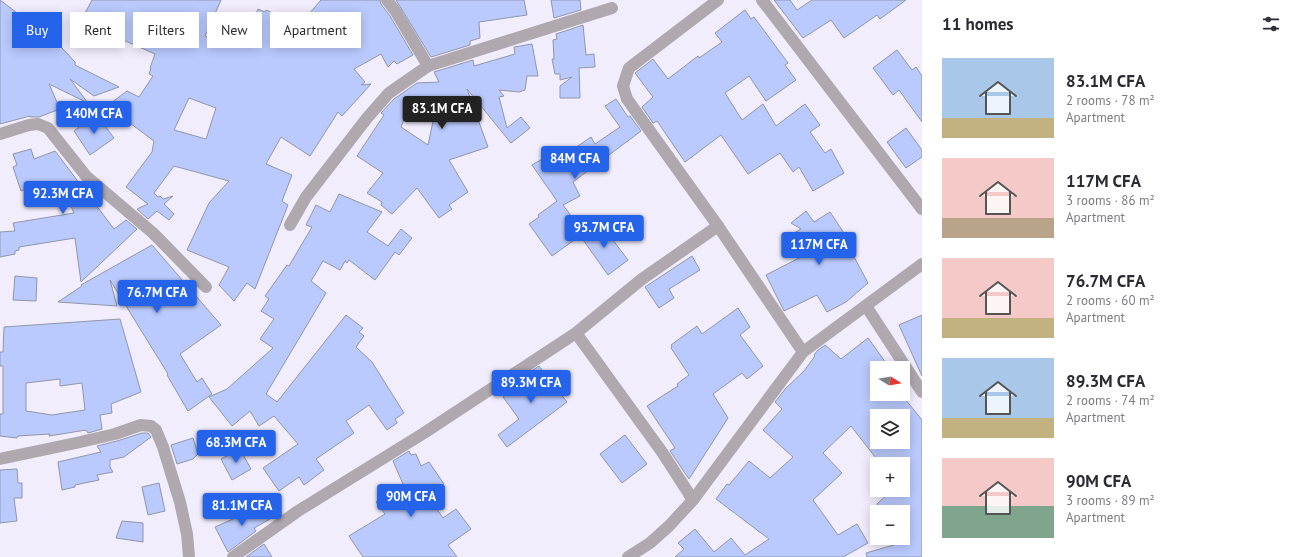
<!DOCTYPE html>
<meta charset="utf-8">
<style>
:root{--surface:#fff;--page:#f7f7f7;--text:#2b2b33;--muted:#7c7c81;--accent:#2563eb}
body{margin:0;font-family:"PT Sans",sans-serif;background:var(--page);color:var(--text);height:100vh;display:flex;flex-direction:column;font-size:15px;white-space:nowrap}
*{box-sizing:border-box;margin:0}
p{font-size:13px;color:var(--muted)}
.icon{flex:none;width:22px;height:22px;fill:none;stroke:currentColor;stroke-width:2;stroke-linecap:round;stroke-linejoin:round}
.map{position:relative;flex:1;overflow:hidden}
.side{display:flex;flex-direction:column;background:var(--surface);width:380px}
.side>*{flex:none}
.guide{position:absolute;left:12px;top:12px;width:380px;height:36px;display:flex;gap:8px}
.needle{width:26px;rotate:101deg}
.tools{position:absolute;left:870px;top:361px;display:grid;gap:8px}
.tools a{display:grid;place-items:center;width:40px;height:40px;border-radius:0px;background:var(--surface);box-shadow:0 2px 10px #0003;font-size:20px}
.price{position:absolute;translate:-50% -34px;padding:0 9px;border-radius:4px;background:var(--accent);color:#fff;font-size:13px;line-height:26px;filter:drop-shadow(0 1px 2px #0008)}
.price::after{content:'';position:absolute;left:50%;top:24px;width:12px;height:9px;margin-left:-6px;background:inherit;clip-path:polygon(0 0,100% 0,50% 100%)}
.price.current{background:#222;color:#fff}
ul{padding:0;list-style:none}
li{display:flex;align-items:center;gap:12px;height:100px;padding:0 20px}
li span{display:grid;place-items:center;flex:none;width:112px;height:80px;border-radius:0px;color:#555}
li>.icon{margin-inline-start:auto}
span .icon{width:48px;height:48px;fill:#fffc;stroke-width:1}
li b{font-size:17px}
h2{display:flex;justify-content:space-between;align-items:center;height:48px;padding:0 20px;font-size:17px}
.tag{padding:0 14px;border-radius:0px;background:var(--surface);box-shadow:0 2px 10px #0003;font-size:14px;line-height:36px}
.tag.current{background:var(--accent);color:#fff}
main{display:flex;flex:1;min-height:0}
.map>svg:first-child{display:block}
</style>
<main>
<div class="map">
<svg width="922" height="557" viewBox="0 0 922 557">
<rect width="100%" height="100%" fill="#f1edfd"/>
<!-- building -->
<g fill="#bacafe" stroke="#9096a8" fill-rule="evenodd">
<polygon points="0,0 29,22 31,22 46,37 49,34 75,62 75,65 119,87 94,96 70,79 88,103 49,84 60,109 39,117 30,117 30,116 0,124"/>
<path d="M92 0H221L205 36 234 46 241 24 250 27 258 9 265 12 266 10 292 21 293 20 301 23 321 0H380L381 4 390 16 413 55 397 64 394 61 388 67 381 54 354 69 365 82 361 85 371 84 342 116 338 112 310 156 281 137 266 164 292 175 282 201 288 205 255 289 247 283 234 301 219 285 229 267 187 250 209 203 229 181 174 166 154 193 158 197 160 196 163 199 173 196 164 204 174 214 169 220 157 211 148 219 137 209 148 204 126 187 152 152 154 141 107 106 127 91 139 97 153 76 149 74 151 68H150L155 54 105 32 100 44 75 32ZM189 98 216 108 206 139 174 130Z"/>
<polygon points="396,0 524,0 527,15 479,22 480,38 470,41 470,45 431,57"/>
<polygon points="551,0 580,0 581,10 554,18"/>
<polygon points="774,0 790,0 797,10 812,0 906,0 880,19 877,15 844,38 831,20 803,38"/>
<polygon points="745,10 751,19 754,17 788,63 785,65 796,80 766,101 749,76 725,93 742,120 763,104 776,126 805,104 820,125 810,132 825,153 831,149 844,173 813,191 799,167 793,172 780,153 748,174 721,135 685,162 657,121 653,123 642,107 653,97 635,73 653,59 668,79 698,56 699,58 722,42 715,33"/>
<polygon points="583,25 586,55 594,54 595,67 579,68 580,98 560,98 560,86 572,77 560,80 560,74 555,74 552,59 554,59 553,40 557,39 556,34"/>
<path d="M532 44 538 76H527L525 90 519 92 499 90 504 96 499 97 507 128 521 117 530 128 511 143 467 89 488 147 449 160 468 192 449 205 452 209 439 218 417 188 392 214 381 205 382 202 367 193 383 173 357 156 384 115 381 113 394 99 417 83 439 82 434 72 473 60 474 66 515 54 514 47ZM409 107 435 112 428 145 401 127Z"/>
<polygon points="897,50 912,70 916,67 922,76 922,122 899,90 893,95 873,68"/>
<polygon points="616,99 628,117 630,116 641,131 573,182 580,196 563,205 584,233 552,256 529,224 539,217 538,215 557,201 532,165 554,152 558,157 565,153 566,154 591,137 595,144 620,127 605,106"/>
<polygon points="96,114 114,138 90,155 74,131"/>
<polygon points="906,128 922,150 922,157 906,168 887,142"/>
<polygon points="31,149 34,159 55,151 114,229 126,220 137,229 81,282 75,238 19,247 19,250 15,251 15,254 0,257 0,232 15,231 13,223 74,213 62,186 31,197 28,188 21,191 13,167 17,165 13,154"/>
<polygon points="339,194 382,212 367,232 388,246 401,229 412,238 399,255 395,252 375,280 349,260 347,263 345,261 340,270 323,261 311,281 326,293 266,394 277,402 346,315 363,328 359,332 364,336 356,347 372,362 404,413 395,419 397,423 387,430 369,405 346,421 354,433 316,459 324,470 304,485 299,477 279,491 263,468 298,444 274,416 259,426 250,411 232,426 209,397 227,389 273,348 260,339 274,319 261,311 269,299 265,296 287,265 289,266 312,227 306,225 316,205 330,212"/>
<polygon points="806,211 814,222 830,212 846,236 844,238 868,283 846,302 827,312 817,295 784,311 766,275 803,256 790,235 801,229 791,223"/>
<polygon points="600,223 628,260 608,275 581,237"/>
<polygon points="152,245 221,325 180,354 197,382 202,378 212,394 188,411 167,375 168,374 110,280 117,306 58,302 82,286 81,285"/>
<polygon points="692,256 700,270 669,289 674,298 659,308 645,287"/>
<polygon points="15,276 37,278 36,301 13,300"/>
<polygon points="738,308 750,327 740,335 763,366 747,379 742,373 713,394 728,418 689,479 670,451 675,448 647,406 678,386 677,384 689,375 671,348 672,346 671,345 697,326 702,334"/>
<polygon points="922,315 922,376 899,325"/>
<path d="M120 319 141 392 111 404 112 413 100 415 102 429 88 433 86 430 49 436 50 434 18 436 17 438 0 436V414H3V366H0V352H3L4 327ZM60 379V386L82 383 85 410 52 415 26 411V383Z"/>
<path d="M868 338 886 363 877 368V394H901L922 420V557H867L866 553 904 542 903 540V512H885L877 504 892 490H903V464H877V469L874 467 879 462 851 426 823 453 842 473 813 500 838 535 857 524 868 543 843 557H675L684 549 678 543 695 529 714 552 731 538 745 555 769 539 716 499 727 484 729 485 749 461 770 478 793 457 763 430 782 409 775 402 786 388 804 371 815 356 814 355 817 351 825 345 841 359ZM877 416H903V442H877Z"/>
<polygon points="539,366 567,402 507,447 498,435 519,419 503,397 519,386 516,381"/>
<polygon points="142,433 148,433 151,437 124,457 110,460 110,467 113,472 97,475 99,480 75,485 75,487 62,490 58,462 101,452 97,446 117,441"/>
<polygon points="625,435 647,464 622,483 600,454"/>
<polygon points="193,438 198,454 193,459 177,464 171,445"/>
<polygon points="240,449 251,469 232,480 221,459"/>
<polygon points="409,451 411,455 416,454 421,466 429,462 444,484 427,495 443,518 456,509 471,529 448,545 457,557 363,557 349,536 385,514 376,502 403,484 393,461"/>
<polygon points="17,469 18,483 22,483 22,498 14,498 17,521 0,523 0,470"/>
<polygon points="159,483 165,511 148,515 142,487"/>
<polygon points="260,503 270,519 254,528 256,531 228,552 215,527 233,519"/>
<polygon points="122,521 143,523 143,542 116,538"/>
<polygon points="264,544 272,557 246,557"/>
</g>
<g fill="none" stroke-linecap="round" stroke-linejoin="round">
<!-- minor -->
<g stroke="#afa8af" stroke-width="12">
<polyline points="387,0 396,12 428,66"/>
<polyline points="718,0 629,68 623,86 627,99 718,226 803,352"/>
<polyline points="762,0 922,209"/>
<polyline points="0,134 29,125 38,124 48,128 86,176 153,233 206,287"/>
<polyline points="290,225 306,197 367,118 389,93 428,66 612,8"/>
<polyline points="866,306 922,392"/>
<polyline points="576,333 662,452 693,500"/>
<polyline points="0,459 76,443 115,434 141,425 151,426 156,430 163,447 180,502 187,534 189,557"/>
<polyline points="233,557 298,511 424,433 576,333 642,279 718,226"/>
<polyline points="628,557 650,543 669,526 693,500 803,352 922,264"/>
</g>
</g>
</svg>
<div class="tools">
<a><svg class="needle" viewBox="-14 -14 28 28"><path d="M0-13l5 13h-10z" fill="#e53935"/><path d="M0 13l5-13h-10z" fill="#7c7c81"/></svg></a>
<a><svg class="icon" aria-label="layers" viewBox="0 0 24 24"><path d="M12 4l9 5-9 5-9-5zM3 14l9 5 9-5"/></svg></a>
<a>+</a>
<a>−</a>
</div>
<b class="price current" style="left:442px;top:130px">83.1M CFA</b>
<b class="price" style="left:94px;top:135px">140M CFA</b>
<b class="price" style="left:575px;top:180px">84M CFA</b>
<b class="price" style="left:63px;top:215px">92.3M CFA</b>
<b class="price" style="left:604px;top:249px">95.7M CFA</b>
<b class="price" style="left:819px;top:266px">117M CFA</b>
<b class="price" style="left:157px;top:314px">76.7M CFA</b>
<b class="price" style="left:531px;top:404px">89.3M CFA</b>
<b class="price" style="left:236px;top:464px">68.3M CFA</b>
<b class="price" style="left:411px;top:518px">90M CFA</b>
<b class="price" style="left:242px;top:527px">81.1M CFA</b>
<div class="guide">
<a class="tag current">Buy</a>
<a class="tag">Rent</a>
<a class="tag">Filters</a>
<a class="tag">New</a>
<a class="tag">Apartment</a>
</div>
</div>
<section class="side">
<h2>11 homes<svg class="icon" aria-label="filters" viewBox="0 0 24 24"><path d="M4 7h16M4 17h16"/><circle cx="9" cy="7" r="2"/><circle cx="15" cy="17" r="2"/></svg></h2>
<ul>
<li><span style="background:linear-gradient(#a9c7e8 75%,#c2b280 0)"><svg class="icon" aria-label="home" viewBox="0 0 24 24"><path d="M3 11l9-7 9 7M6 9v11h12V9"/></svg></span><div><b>83.1M CFA</b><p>2 rooms · 78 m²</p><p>Apartment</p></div></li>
<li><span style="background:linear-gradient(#f6c9c9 75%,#b9a48a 0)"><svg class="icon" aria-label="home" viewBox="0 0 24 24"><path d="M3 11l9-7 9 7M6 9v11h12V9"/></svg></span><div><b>117M CFA</b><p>3 rooms · 86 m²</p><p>Apartment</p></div></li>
<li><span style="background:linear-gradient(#f6c9c9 75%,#c2b280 0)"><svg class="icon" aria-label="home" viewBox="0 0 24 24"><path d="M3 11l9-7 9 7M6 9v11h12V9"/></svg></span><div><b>76.7M CFA</b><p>2 rooms · 60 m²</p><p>Apartment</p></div></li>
<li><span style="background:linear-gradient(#a9c7e8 75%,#c2b280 0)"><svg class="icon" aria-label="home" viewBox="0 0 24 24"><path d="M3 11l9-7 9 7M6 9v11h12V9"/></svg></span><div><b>89.3M CFA</b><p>2 rooms · 74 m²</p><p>Apartment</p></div></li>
<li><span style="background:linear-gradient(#f6c9c9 60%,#7fa58c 0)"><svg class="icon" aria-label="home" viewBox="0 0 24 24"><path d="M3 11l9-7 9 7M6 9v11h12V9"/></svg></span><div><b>90M CFA</b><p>3 rooms · 89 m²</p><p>Apartment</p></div></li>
</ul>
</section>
</main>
